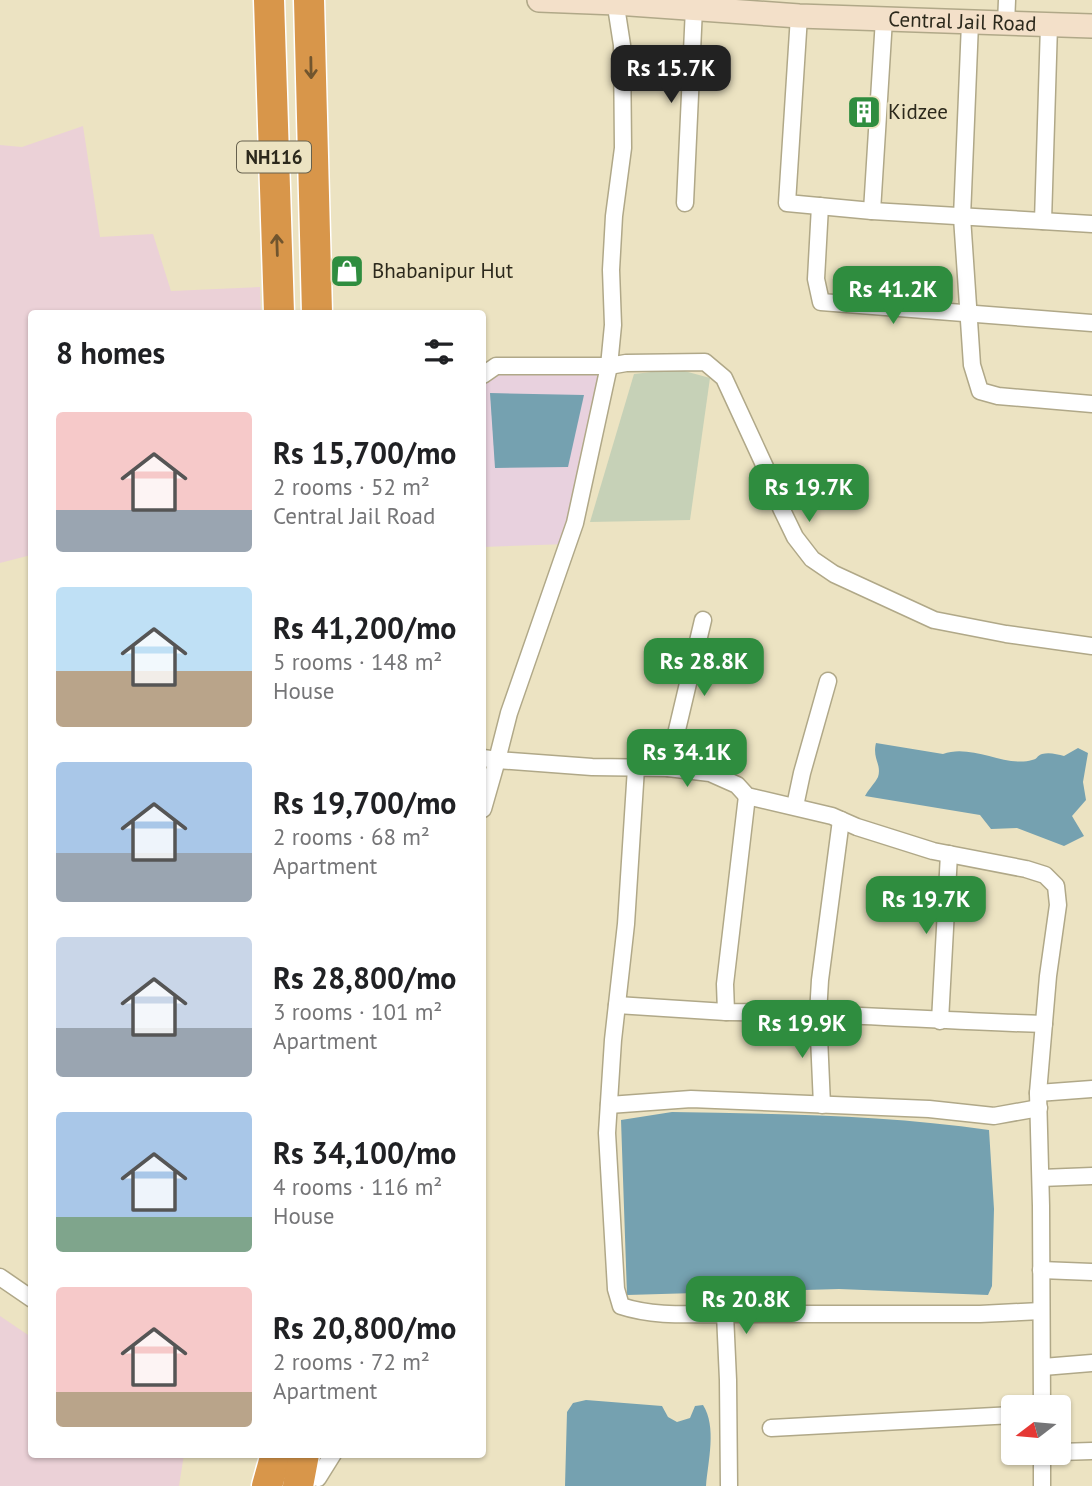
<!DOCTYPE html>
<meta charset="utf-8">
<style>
:root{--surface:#fff;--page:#f2f2f2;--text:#202124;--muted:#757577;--accent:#2f8d3f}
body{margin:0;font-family:"PT Sans",sans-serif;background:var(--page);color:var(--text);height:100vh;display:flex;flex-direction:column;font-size:26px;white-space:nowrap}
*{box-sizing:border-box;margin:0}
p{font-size:23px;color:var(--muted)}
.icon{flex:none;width:38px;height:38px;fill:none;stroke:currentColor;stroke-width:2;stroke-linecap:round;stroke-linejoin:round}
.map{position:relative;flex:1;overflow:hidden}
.drawer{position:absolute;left:28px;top:310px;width:458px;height:1148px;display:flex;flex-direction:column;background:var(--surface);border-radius:7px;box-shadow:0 2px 5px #0004}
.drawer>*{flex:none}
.needle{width:46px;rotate:254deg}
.controls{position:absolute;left:1001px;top:1395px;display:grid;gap:14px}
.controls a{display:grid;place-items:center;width:70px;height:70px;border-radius:7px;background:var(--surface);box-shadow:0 2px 5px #0004;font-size:35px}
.price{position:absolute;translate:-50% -60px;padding:0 16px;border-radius:14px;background:var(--accent);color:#fff;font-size:23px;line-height:46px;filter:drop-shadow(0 2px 4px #0008)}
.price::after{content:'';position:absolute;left:50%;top:42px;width:21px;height:16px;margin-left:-10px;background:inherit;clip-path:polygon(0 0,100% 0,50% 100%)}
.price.current{background:#222;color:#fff}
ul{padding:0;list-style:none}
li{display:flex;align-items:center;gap:21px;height:175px;padding:0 28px}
li span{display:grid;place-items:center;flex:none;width:196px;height:140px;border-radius:7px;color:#555}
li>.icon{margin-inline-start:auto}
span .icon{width:84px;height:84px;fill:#fffc;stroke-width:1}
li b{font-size:30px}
h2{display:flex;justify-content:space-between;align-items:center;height:84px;padding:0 28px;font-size:30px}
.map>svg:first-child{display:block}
</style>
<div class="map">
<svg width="1092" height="1486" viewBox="0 0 1092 1486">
<rect width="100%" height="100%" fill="#ece3c2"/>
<!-- industrial -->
<g fill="#ebd1d7">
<polygon points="83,126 100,237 153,234 171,291 260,287 261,313 32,313 31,555 0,563 0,145 22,147"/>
<polygon points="0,1316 31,1337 32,1454 184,1454 179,1486 0,1486"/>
</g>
<!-- education -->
<polygon fill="#e8d1de" points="609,366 568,544 483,547 483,375"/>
<!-- green -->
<polygon fill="#c6d1b7" points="677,369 710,378 690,520 590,522 634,374"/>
<!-- water -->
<g fill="#75a1b0">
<polygon points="490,393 584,395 568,467 495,468"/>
<path d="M876 743 943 754C971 743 1007 768 1032 760 1038 759 1036 756 1042 754 1049 752 1057 754 1064 756L1078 748 1088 753 1083 782 1086 800 1072 816 1084 836 1064 846 1017 828 991 829 980 815 865 796C868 790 875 783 878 777 882 764 872 759 876 743Z"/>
<path d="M672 1112C778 1114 885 1115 989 1130L994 1209 992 1286 988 1295 839 1289 627 1295 621 1120Z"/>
<path d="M586 1400 662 1406 668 1417 677 1422 690 1418 695 1406 703 1405C717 1427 708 1461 706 1486H565L567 1412 573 1403Z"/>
</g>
<!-- building -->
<polygon fill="#bab292" points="850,101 868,102 867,123 850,123"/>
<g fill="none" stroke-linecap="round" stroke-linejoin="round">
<!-- street casing -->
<g stroke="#b0a888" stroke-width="19">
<g id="street">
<polyline points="799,16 787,203 872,211 1092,224"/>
<polyline points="970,23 962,217 972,365 980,391 998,396 1092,404"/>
<polyline points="1006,24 1007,0"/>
<polyline points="685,203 694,8"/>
<polyline points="820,206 816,279 821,302 1092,323"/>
<polyline points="872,211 884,19"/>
<polyline points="1043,221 1049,25"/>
<polyline points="483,375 496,366 609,366 626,363 705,362 724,378 766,469 781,508 795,537 812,559 834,574 934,620 1006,634 1092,646"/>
<polyline points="483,758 497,760 509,713 575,523 609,366 613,325 611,270 614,216 623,148 622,45 615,0"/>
<path d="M636 768 626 924 613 1040 607 1133 616 1289 621 1306C654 1317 691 1314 725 1314L728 1380 729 1486"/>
<polyline points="668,768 703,620"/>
<path d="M747 796 725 984 726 1012C832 1012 938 1021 1044 1024"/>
<polyline points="795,806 802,773 828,681"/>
<polyline points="483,809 497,760 592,767 668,768 710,773 737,785 747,796 832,816 857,827 933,851 1026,869 1045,875 1056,886 1058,905 1048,976 1038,1093 1041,1206 1042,1407"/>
<polyline points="617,1005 726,1012"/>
<polyline points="940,1021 949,854"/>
<polyline points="1038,1093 1092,1089"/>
<polyline points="609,1105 691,1099 929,1109 994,1116 1039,1108"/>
<polyline points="822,1105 818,1014 820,980 841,820"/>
<polyline points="1041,1178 1092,1176"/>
<polyline points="1041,1270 1092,1272"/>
<polyline points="0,1277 32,1299"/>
<polyline points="725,1314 980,1314 1041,1311"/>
<polyline points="1043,1367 1092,1363"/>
<polyline points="771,1428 1013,1415"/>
<polyline points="1042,1452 1042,1486"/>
<polyline points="1059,1452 1092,1451"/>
<polyline points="295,1473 318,1478 333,1454"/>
</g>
</g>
<!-- secondary casing -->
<g stroke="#b0a888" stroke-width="26">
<g id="secondary">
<path id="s1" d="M539 0 616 3 799 16 1092 26"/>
</g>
</g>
<!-- highway casing -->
<g stroke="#fff" stroke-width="33">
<g id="highway">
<polyline points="269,0 279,313"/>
<polyline points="309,0 317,313"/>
<polyline points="267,1486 276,1454"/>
<polyline points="298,1486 304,1454"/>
</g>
</g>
<!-- street -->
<use href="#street" stroke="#fff" stroke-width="16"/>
<!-- secondary -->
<use href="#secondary" stroke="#f3e0c9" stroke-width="23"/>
<!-- highway -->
<use href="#highway" stroke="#d8964a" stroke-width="30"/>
</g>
<!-- one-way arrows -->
<defs><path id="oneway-shaft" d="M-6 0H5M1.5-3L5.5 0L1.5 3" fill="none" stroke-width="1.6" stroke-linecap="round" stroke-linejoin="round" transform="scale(1.75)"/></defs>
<g stroke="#71552e">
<use href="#oneway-shaft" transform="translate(311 68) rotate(89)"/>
<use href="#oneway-shaft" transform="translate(277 245) rotate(-92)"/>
</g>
<!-- icons -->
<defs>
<g id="building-square" transform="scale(1.75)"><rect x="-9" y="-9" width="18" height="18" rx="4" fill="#2f8d3f" stroke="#ece3c2"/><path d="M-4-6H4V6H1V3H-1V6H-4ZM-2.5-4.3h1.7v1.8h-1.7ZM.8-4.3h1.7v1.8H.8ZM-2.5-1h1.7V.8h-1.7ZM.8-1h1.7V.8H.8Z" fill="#fff"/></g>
<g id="shop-square" transform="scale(1.75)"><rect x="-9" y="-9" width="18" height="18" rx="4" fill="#2f8d3f" stroke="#ece3c2"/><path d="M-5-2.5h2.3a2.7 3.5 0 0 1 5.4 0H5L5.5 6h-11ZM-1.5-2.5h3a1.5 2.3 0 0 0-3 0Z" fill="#fff"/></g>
</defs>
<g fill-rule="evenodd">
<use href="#building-square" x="864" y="112"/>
<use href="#shop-square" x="347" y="271"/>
</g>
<g text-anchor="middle" stroke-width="5" stroke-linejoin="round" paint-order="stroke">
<!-- shield labels -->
<rect fill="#ece3c2" stroke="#66614e" stroke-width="2" x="237" y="141.5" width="74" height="31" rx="5"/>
<g font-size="19" font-weight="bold" fill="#2c291c">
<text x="274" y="164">NH116</text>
</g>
<!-- street labels -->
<g font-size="21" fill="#2c291c" stroke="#ece3c2">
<text dy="7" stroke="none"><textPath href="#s1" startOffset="424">Central Jail Road</textPath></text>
</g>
<!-- poi labels -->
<g font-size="21" fill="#2c291c" stroke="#ece3c2" text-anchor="start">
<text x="888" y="119">Kidzee</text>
<text x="372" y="278">Bhabanipur Hut</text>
</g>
</g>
</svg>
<div class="controls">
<a><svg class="needle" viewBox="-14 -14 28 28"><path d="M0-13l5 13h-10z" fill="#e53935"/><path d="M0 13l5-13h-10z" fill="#757577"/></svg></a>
</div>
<b class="price current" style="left:671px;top:105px">Rs 15.7K</b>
<b class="price" style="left:893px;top:326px">Rs 41.2K</b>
<b class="price" style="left:809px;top:524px">Rs 19.7K</b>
<b class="price" style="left:704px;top:698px">Rs 28.8K</b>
<b class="price" style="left:687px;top:789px">Rs 34.1K</b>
<b class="price" style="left:926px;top:936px">Rs 19.7K</b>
<b class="price" style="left:802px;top:1060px">Rs 19.9K</b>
<b class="price" style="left:746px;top:1336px">Rs 20.8K</b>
<section class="drawer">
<h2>8 homes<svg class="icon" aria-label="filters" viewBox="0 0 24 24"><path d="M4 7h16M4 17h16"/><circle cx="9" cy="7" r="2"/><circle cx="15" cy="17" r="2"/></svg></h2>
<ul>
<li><span style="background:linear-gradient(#f6c9c9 70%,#9aa5b1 0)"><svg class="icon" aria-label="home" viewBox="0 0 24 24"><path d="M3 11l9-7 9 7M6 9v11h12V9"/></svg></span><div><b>Rs 15,700/mo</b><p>2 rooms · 52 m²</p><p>Central Jail Road</p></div></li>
<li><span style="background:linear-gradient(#bfe0f5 60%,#b9a48a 0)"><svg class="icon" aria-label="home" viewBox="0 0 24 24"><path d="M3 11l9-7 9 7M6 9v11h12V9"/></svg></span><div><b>Rs 41,200/mo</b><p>5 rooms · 148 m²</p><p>House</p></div></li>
<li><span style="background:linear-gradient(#a9c7e8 65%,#9aa5b1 0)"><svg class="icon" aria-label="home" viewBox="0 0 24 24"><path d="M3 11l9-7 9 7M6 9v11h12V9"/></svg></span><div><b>Rs 19,700/mo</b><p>2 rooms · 68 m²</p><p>Apartment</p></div></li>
<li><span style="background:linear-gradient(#c9d6e8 65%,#9aa5b1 0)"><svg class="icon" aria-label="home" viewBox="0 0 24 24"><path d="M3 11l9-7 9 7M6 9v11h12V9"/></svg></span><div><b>Rs 28,800/mo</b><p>3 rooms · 101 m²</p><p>Apartment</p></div></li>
<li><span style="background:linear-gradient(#a9c7e8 75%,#7fa58c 0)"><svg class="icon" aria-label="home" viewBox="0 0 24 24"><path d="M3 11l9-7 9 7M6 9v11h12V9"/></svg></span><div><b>Rs 34,100/mo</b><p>4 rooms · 116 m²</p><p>House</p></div></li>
<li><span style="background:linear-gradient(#f6c9c9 75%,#b9a48a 0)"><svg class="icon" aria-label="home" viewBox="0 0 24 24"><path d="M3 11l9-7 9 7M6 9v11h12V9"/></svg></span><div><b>Rs 20,800/mo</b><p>2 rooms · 72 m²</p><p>Apartment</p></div></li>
</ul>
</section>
</div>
